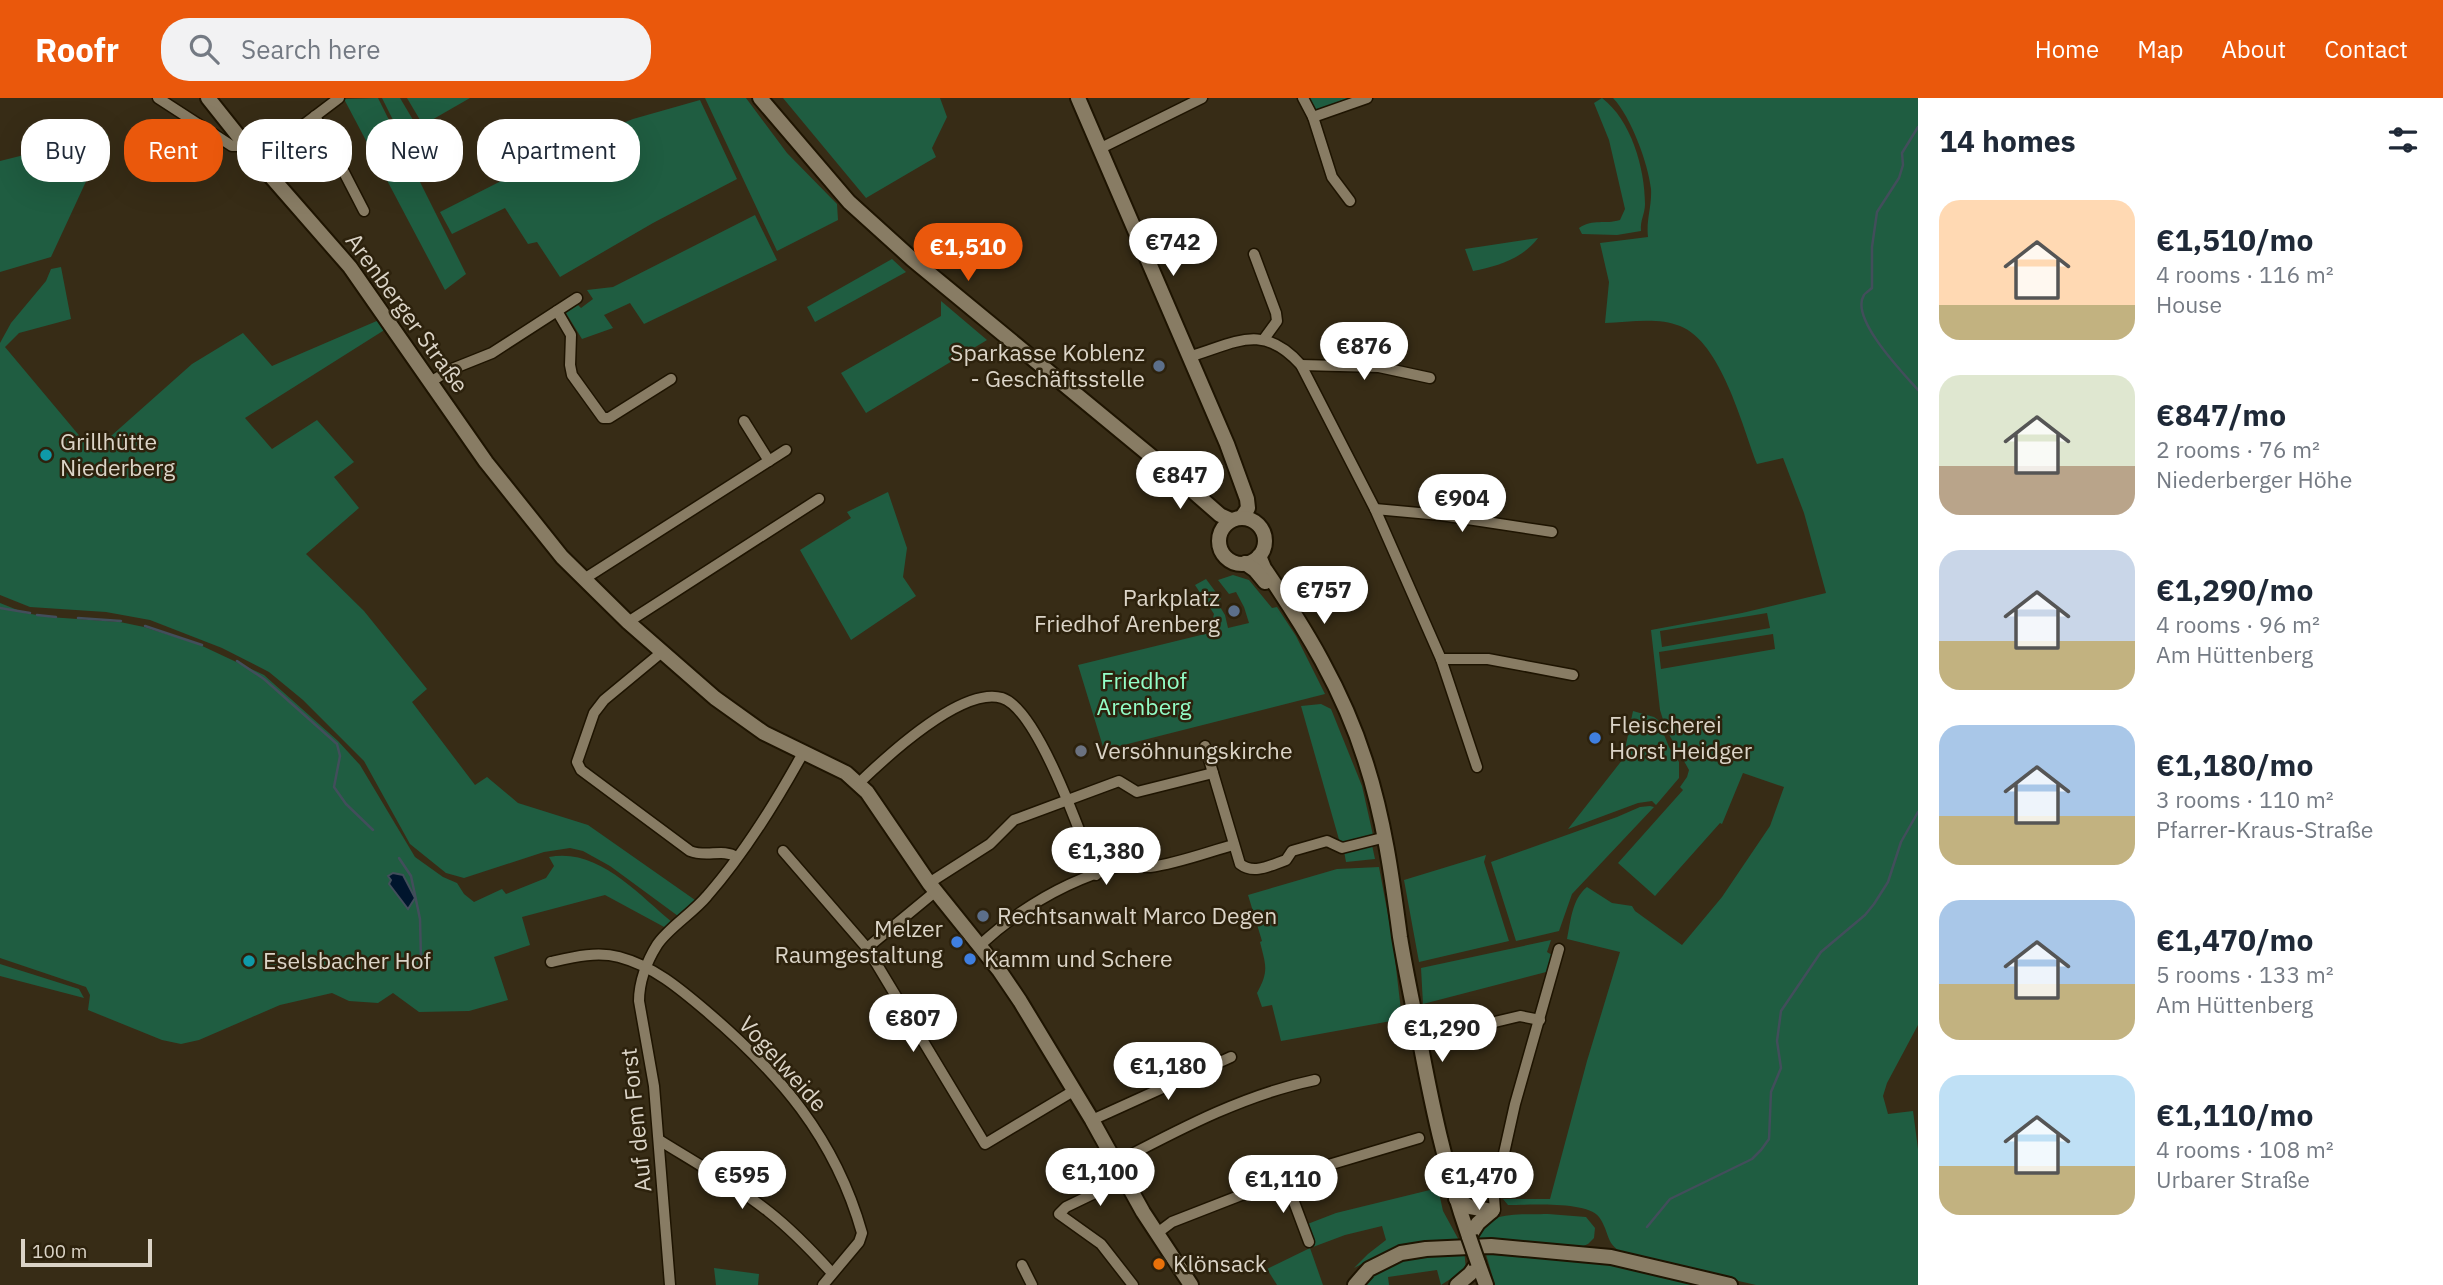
<!DOCTYPE html>
<meta charset="utf-8">
<style>
:root{--surface:#fff;--page:#f2f2f3;--text:#1f2937;--muted:#747a83;--accent:#ea580c}
body{margin:0;font-family:"IBM Plex Sans",sans-serif;background:var(--page);color:var(--text);height:100vh;display:flex;flex-direction:column;font-size:26px;white-space:nowrap}
*{box-sizing:border-box;margin:0}
p{font-size:23px;color:var(--muted)}
.icon{flex:none;width:38px;height:38px;fill:none;stroke:currentColor;stroke-width:2;stroke-linecap:round;stroke-linejoin:round}
.map{position:relative;flex:1;overflow:hidden}
.drawer{display:flex;flex-direction:column;background:var(--surface);width:525px}
.drawer>*{flex:none}
.top-card{position:absolute;left:21px;top:21px;width:665px;height:63px;display:flex;gap:14px}
.scale{position:absolute;left:21px;bottom:18px;width:131px;box-sizing:border-box;padding-left:7px;border:4px solid #dbd4c7;border-top:0;font-size:19px;line-height:24px;white-space:nowrap;color:#dbd4c7;-webkit-text-stroke:5px #2d220d;paint-order:stroke}
.price{position:absolute;translate:-50% -60px;padding:0 16px;border-radius:24px;background:#fff;color:#222;font-size:23px;line-height:46px;filter:drop-shadow(0 2px 4px #0008)}
.price::after{content:'';position:absolute;left:50%;top:42px;width:21px;height:16px;margin-left:-10px;background:inherit;clip-path:polygon(0 0,100% 0,50% 100%)}
.price.selected{background:var(--accent);color:#fff}
ul{padding:0;list-style:none}
li{display:flex;align-items:center;gap:21px;height:175px;padding:0 21px}
li span{display:grid;place-items:center;flex:none;width:196px;height:140px;border-radius:21px;color:#555}
li>.icon{margin-inline-start:auto}
span .icon{width:84px;height:84px;fill:#fffc;stroke-width:1}
li b{font-size:30px}
h2{display:flex;justify-content:space-between;align-items:center;height:84px;padding:0 21px;font-size:30px}
.pill{padding:0 24px;border-radius:28px;background:var(--surface);box-shadow:0 7px 28px #0002;font-size:24px;line-height:63px}
.pill.selected{background:var(--accent);color:#fff}
header{display:flex;align-items:center;gap:42px;box-sizing:border-box;height:98px;padding:0 35px;background:var(--accent);color:#fff}
header strong{font-size:33px}
nav{display:flex;gap:38px;margin-inline-start:auto;font-size:24px}
.search{width:490px;height:63px;background:var(--page);display:flex;align-items:center;gap:18px;box-sizing:border-box;padding:0 24px;border-radius:28px;color:var(--muted);font-size:26px}
main{display:flex;flex:1;min-height:0}
.map>svg:first-child{display:block}
</style>
<header>
<strong>Roofr</strong>
<div class="search"><svg class="icon" aria-label="search" viewBox="0 0 24 24"><circle cx="10" cy="10" r="6"/><path d="M15 15l6 6"/></svg>Search here</div>
<nav><a>Home</a><a>Map</a><a>About</a><a>Contact</a></nav>
</header>
<main>
<div class="map">
<svg width="1918" height="1187" viewBox="0 0 1918 1187">
<rect width="100%" height="100%" fill="#372c16"/>
<!-- green -->
<g fill="#1f5d41" fill-rule="evenodd">
<polygon points="378,0 466,176 445,192 344,1"/>
<polygon points="382,0 400,0 419,32 411,42 416,50 409,54"/>
<polygon points="407,0 470,0 423,27"/>
<polygon points="705,0 746,0 787,55 837,106 838,122 777,153"/>
<polygon points="783,0 940,0 947,19 932,50 936,59 866,100"/>
<polygon points="1309,0 1357,0 1315,13"/>
<path d="M1602 0C1631 22 1645 70 1645 106 1645 116 1640 122 1641 133L1617 137 1582 136 1579 130C1594 120 1604 127 1620 122L1625 111 1609 42 1594 5Z"/>
<path d="M1613 0H1918V927L1887 985 1883 998 1888 1016 1913 1013 1918 1051V1187H1756L1626 1157C1604 1146 1611 1136 1599 1119 1587 1103 1528 1107 1508 1107L1503 1101H1550L1587 963 1620 854 1567 841C1571 822 1572 801 1587 789L1612 805 1632 808 1635 813 1682 847 1722 799 1770 728 1784 689 1743 675 1722 726 1720 725 1655 798 1618 765 1683 692 1680 689 1687 679 1689 672 1666 631 1660 612 1651 532 1742 515 1826 495 1804 415 1783 360 1757 366C1742 327 1721 244 1680 228 1658 219 1629 224 1605 225L1609 184 1600 145 1648 139C1646 121 1652 109 1651 91 1648 65 1631 19 1613 0ZM1767 515 1770 530 1662 549 1660 533ZM1773 536 1775 551 1661 571 1659 554Z"/>
<polygon points="700,2 737,81 653,125 560,179 537,144 528,146 505,110 452,136 440,114 588,39 633,21"/>
<polygon points="108,36 51,159 0,174 0,63"/>
<polygon points="755,117 777,162 644,226 630,205 604,217 613,230 582,241 566,215 578,207 581,210 593,201 587,192 613,189"/>
<path d="M1538 140C1522 161 1498 168 1473 173L1465 151Z"/>
<polygon points="892,161 906,174 815,224 807,209"/>
<polygon points="61,169 71,221 19,235 5,249 93,354 192,266 243,235 272,268 379,222 386,231 245,320 272,351 317,322 354,364 334,379 359,410 306,456 364,513 427,591 412,604 475,687 487,679 518,705 588,727 695,802 678,818 610,768 583,753 570,750 544,754 464,780 446,775 410,746 364,663 303,602 269,574 222,550 150,522 106,514 30,509 0,497 0,245 11,225 46,183 51,171"/>
<polygon points="941,203 987,242 866,315 841,275 941,218"/>
<polygon points="888,394 907,450 903,479 916,498 851,542 800,452 851,420 847,414"/>
<polygon points="1233,477 1249,482 1272,510 1277,509 1296,538 1325,596 1104,652 1078,567 1209,535 1214,516 1195,487 1206,481 1221,501 1217,504 1225,517 1228,530 1249,525 1244,509 1236,494 1229,496 1218,482"/>
<path d="M0 505 25 515 49 519 120 524 144 529 198 546 264 577 338 643 360 667 415 759 443 779 457 785 464 796 474 804 502 791 506 796 546 780 554 768 549 759C598 749 639 797 672 824L666 830 605 797 522 819 530 847 494 859 508 902 469 913 419 914 393 895 378 905 349 903 332 895 280 907 199 942 181 946 162 942 88 912 90 897 86 889 0 860ZM392 775 403 777 409 807 407 810 389 786Z"/>
<polygon points="1321,606 1331,611 1362,688 1373,737 1340,745 1301,608"/>
<polygon points="1633,613 1654,619 1658,622 1669,649 1679,664 1679,680 1656,707 1652,703 1638,705 1568,731 1623,661"/>
<polygon points="1650,708 1654,709 1572,796 1559,833 1516,843 1491,764 1617,719 1640,709"/>
<polygon points="1117,730 1127,763 1100,771 1090,738"/>
<polygon points="1372,747 1375,761 1346,764 1344,753"/>
<polygon points="1486,757 1484,764 1509,843 1419,864 1404,782"/>
<path d="M1379 769 1393 844 1402 921 1281 943 1272 907 1262 909 1257 895C1269 873 1266 868 1260 844L1262 843 1248 797 1337 771Z"/>
<polygon points="1551,842 1547,854 1552,857 1550,873 1423,906 1421,870"/>
<polygon points="0,866 79,891 84,900 0,878"/>
<polygon points="1438,1090 1443,1113 1461,1146 1405,1147 1385,1154 1354,1170 1368,1156 1386,1142 1382,1128 1345,1137 1313,1149 1305,1127 1336,1115"/>
<path d="M1548 1116 1586 1119 1595 1130 1594 1140 1588 1146 1581 1149 1480 1144C1473 1111 1527 1117 1548 1116Z"/>
<polygon points="1310,1150 1323,1187 1277,1187 1267,1171"/>
<path d="M1464 1152 1466 1171 1441 1187 1437 1172 1388 1179 1389 1187H1364C1392 1155 1424 1157 1464 1152Z"/>
<polygon points="1485,1153 1606,1163 1714,1187 1495,1187"/>
<polygon points="714,1170 759,1176 758,1187 716,1187"/>
</g>
<!-- water -->
<polygon fill="#00152d" stroke="#424e5b" stroke-width="2" points="393,775 403,777 415,800 408,811 389,786 391,782 388,778"/>
<g fill="none" stroke-linecap="round" stroke-linejoin="round">
<!-- stream -->
<g stroke="#424e5b" stroke-width="2.5">
<path d="M1918 29 1902 55 1903 67 1899 80 1877 114 1872 149V190C1871 191 1864 196 1864 197 1849 220 1904 276 1918 292"/>
<polyline points="0,510 30,515"/>
<polyline points="37,517 56,519"/>
<polyline points="78,520 121,523"/>
<polyline points="145,528 202,547"/>
<polyline points="237,563 264,581 337,646 340,658 334,689 346,706 373,732"/>
<polyline points="399,760 411,778 420,821 421,861"/>
<polyline points="1647,1129 1670,1101 1752,1061 1761,1052 1769,1041 1771,994 1781,970 1777,943 1781,913 1821,854 1865,817 1874,806 1888,784 1901,744 1918,714"/>
</g>
<!-- street casing -->
<g stroke="#1e1401" stroke-width="13">
<g id="street">
<polyline points="158,0 232,48 239,48 243,45"/>
<polyline points="1303,0 1313,19 1332,79 1350,103"/>
<polyline points="315,18 364,113"/>
<polyline points="1313,19 1367,0"/>
<polyline points="1099,51 1202,0"/>
<polyline points="257,62 339,0"/>
<polyline points="1254,156 1276,215 1277,223 1264,241"/>
<polyline points="557,213 571,237 570,267 572,277 603,320 609,320 671,281"/>
<path d="M1188 259C1234 246 1262 223 1301 267L1375 411 1441 561 1477 669"/>
<polyline points="1301,267 1379,269 1430,280"/>
<polyline points="430,284 452,271 492,255 577,200"/>
<polyline points="744,323 769,363"/>
<polyline points="1375,411 1441,417 1552,434"/>
<polyline points="584,481 786,352"/>
<polyline points="628,524 819,401"/>
<path d="M662 554 604 602 594 615 577 664 581 672 690 753C707 760 722 750 737 759"/>
<polyline points="1441,561 1488,561 1573,577"/>
<path d="M1205 648 1240 766C1254 777 1271 767 1286 762L1292 753 1327 743 1342 750 1386 739"/>
<path d="M859 685C886 659 962 588 1002 600 1038 611 1082 740 1096 777"/>
<polyline points="783,753 867,850 936,793"/>
<polyline points="929,785 990,746 1014,722 1119,683 1137,694 1213,675"/>
<path d="M979 848C1020 810 1069 781 1124 767 1133 765 1141 770 1150 769 1176 766 1208 754 1233 747"/>
<polyline points="867,850 985,1046 1075,992"/>
<path d="M551 864C573 859 597 853 619 859 653 868 679 890 705 912 779 975 835 1039 862 1135L859 1144 823 1187"/>
<polyline points="1474,929 1520,918 1540,922"/>
<polyline points="1092,1022 1231,959"/>
<path d="M659 1042C696 1065 735 1087 769 1114 792 1132 812 1153 832 1175"/>
<path d="M1115 1065C1180 1031 1243 997 1315 982"/>
<polyline points="1285,1080 1309,1144"/>
<polyline points="1124,1081 1066,1109 1059,1116 1101,1146 1133,1187"/>
<polyline points="1495,1112 1494,1100 1515,1006 1559,851"/>
<polyline points="1156,1136 1172,1124 1285,1080 1419,1040"/>
<polyline points="1022,1167 1032,1187"/>
<path d="M670 1187 654 988 639 903C639 884 647 863 657 847 668 830 693 815 707 798 744 756 776 704 803 655"/>
</g>
</g>
<!-- secondary casing -->
<g stroke="#1e1401" stroke-width="18">
<g id="secondary">
<polyline points="208,0 267,74 350,169 486,364 562,459 628,524 715,600 764,635 846,675 867,694 929,785 999,872 1020,903 1092,1022 1143,1114 1191,1187"/>
<polyline points="760,0 849,104 912,161 1180,382 1220,417 1231,422"/>
<polyline points="1078,0 1227,346 1247,401 1248,410 1242,419"/>
<circle cx="1242" cy="443" r="23"/>
<path d="M1259 458 1264 470C1305 530 1343 592 1365 662 1384 720 1392 779 1400 839 1405 870 1412 902 1418 933 1431 1003 1445 1071 1469 1139"/>
<polyline points="1245,465 1255,472 1265,484"/>
<polyline points="1456,1101 1470,1109 1492,1113"/>
<polyline points="1469,1139 1478,1125 1492,1113"/>
<polyline points="1478,1165 1486,1187"/>
<polyline points="1355,1187 1369,1171 1401,1155 1426,1151 1491,1148 1611,1159 1730,1187"/>
<polyline points="1457,1187 1470,1176 1478,1165"/>
</g>
</g>
<!-- street -->
<use href="#street" stroke="#887c64" stroke-width="10"/>
<!-- secondary -->
<use href="#secondary" stroke="#887c64" stroke-width="14"/>
<!-- secondary-bridge casing -->
<g stroke="#1e1401" stroke-width="18" stroke-linecap="butt">
<polyline id="secondary-bridge" points="1469,1139 1478,1165"/>
</g>
<!-- secondary-bridge -->
<use href="#secondary-bridge" stroke="#887c64" stroke-width="14"/>
</g>
<!-- markers -->
<g fill="#5c6f8a" stroke="#2d220d" stroke-width="2.5">
<circle cx="1159" cy="268" r="7"/>
<circle cx="1234" cy="513" r="7"/>
<circle cx="983" cy="818" r="7"/>
</g>
<g fill="#0f9aa8" stroke="#2d220d" stroke-width="2.5">
<circle cx="46" cy="357" r="7"/>
<circle cx="249" cy="863" r="7"/>
</g>
<g fill="#3f7fe0" stroke="#2d220d" stroke-width="2.5">
<circle cx="1595" cy="640" r="7"/>
<circle cx="957" cy="844" r="7"/>
<circle cx="970" cy="861" r="7"/>
</g>
<circle fill="#6b7280" stroke="#2d220d" stroke-width="2.5" cx="1081" cy="653" r="7"/>
<circle fill="#e8710a" stroke="#2d220d" stroke-width="2.5" cx="1159" cy="1166" r="7"/>
<g text-anchor="middle" stroke-width="5" stroke-linejoin="round" paint-order="stroke">
<!-- street labels -->
<g font-size="23" fill="#dbd4c7" stroke="#2d220d">
<text transform="translate(407 215) rotate(54)" y="8">Arenberger Straße</text>
<text transform="translate(783 966) rotate(48)" y="8">Vogelweide</text>
<text transform="translate(636 1022) rotate(-96)" y="8">Auf dem Forst</text>
</g>
<!-- poi labels -->
<g font-size="23" fill="#dbd4c7" stroke="#2d220d" text-anchor="start">
<text x="1145" y="263" text-anchor="end">Sparkasse Koblenz<tspan x="1145" dy="26">- Geschäftsstelle</tspan></text>
<text x="60" y="352">Grillhütte<tspan x="60" dy="26">Niederberg</tspan></text>
<text x="1220" y="508" text-anchor="end">Parkplatz<tspan x="1220" dy="26">Friedhof Arenberg</tspan></text>
<text x="1609" y="635">Fleischerei<tspan x="1609" dy="26">Horst Heidger</tspan></text>
<text x="1095" y="661">Versöhnungskirche</text>
<text x="997" y="826">Rechtsanwalt Marco Degen</text>
<text x="943" y="839" text-anchor="end">Melzer<tspan x="943" dy="26">Raumgestaltung</tspan></text>
<text x="984" y="869">Kamm und Schere</text>
<text x="263" y="871">Eselsbacher Hof</text>
<text x="1173" y="1174">Klönsack</text>
</g>
<!-- park labels -->
<g font-size="23" fill="#93fdc7" stroke="#2d220d">
<text x="1144" y="591">Friedhof<tspan x="1144" dy="26">Arenberg</tspan></text>
</g>
</g>
</svg>
<div class="scale">100 m</div>
<b class="price" style="left:1173px;top:180px">€742</b>
<b class="price selected" style="left:968px;top:185px">€1,510</b>
<b class="price" style="left:1364px;top:284px">€876</b>
<b class="price" style="left:1180px;top:413px">€847</b>
<b class="price" style="left:1462px;top:436px">€904</b>
<b class="price" style="left:1324px;top:528px">€757</b>
<b class="price" style="left:1106px;top:789px">€1,380</b>
<b class="price" style="left:913px;top:956px">€807</b>
<b class="price" style="left:1442px;top:966px">€1,290</b>
<b class="price" style="left:1168px;top:1004px">€1,180</b>
<b class="price" style="left:1100px;top:1110px">€1,100</b>
<b class="price" style="left:742px;top:1113px">€595</b>
<b class="price" style="left:1479px;top:1114px">€1,470</b>
<b class="price" style="left:1283px;top:1117px">€1,110</b>
<div class="top-card">
<a class="pill">Buy</a>
<a class="pill selected">Rent</a>
<a class="pill">Filters</a>
<a class="pill">New</a>
<a class="pill">Apartment</a>
</div>
</div>
<section class="drawer">
<h2>14 homes<svg class="icon" aria-label="filters" viewBox="0 0 24 24"><path d="M4 7h16M4 17h16"/><circle cx="9" cy="7" r="2"/><circle cx="15" cy="17" r="2"/></svg></h2>
<ul>
<li><span style="background:linear-gradient(#ffd9b3 75%,#c2b280 0)"><svg class="icon" aria-label="home" viewBox="0 0 24 24"><path d="M3 11l9-7 9 7M6 9v11h12V9"/></svg></span><div><b>€1,510/mo</b><p>4 rooms · 116 m²</p><p>House</p></div></li>
<li><span style="background:linear-gradient(#dfe7d0 65%,#b9a48a 0)"><svg class="icon" aria-label="home" viewBox="0 0 24 24"><path d="M3 11l9-7 9 7M6 9v11h12V9"/></svg></span><div><b>€847/mo</b><p>2 rooms · 76 m²</p><p>Niederberger Höhe</p></div></li>
<li><span style="background:linear-gradient(#c9d6e8 65%,#c2b280 0)"><svg class="icon" aria-label="home" viewBox="0 0 24 24"><path d="M3 11l9-7 9 7M6 9v11h12V9"/></svg></span><div><b>€1,290/mo</b><p>4 rooms · 96 m²</p><p>Am Hüttenberg</p></div></li>
<li><span style="background:linear-gradient(#a9c7e8 65%,#c2b280 0)"><svg class="icon" aria-label="home" viewBox="0 0 24 24"><path d="M3 11l9-7 9 7M6 9v11h12V9"/></svg></span><div><b>€1,180/mo</b><p>3 rooms · 110 m²</p><p>Pfarrer-Kraus-Straße</p></div></li>
<li><span style="background:linear-gradient(#a9c7e8 60%,#c2b280 0)"><svg class="icon" aria-label="home" viewBox="0 0 24 24"><path d="M3 11l9-7 9 7M6 9v11h12V9"/></svg></span><div><b>€1,470/mo</b><p>5 rooms · 133 m²</p><p>Am Hüttenberg</p></div></li>
<li><span style="background:linear-gradient(#bfe0f5 65%,#c2b280 0)"><svg class="icon" aria-label="home" viewBox="0 0 24 24"><path d="M3 11l9-7 9 7M6 9v11h12V9"/></svg></span><div><b>€1,110/mo</b><p>4 rooms · 108 m²</p><p>Urbarer Straße</p></div></li>
</ul>
</section>
</main>
